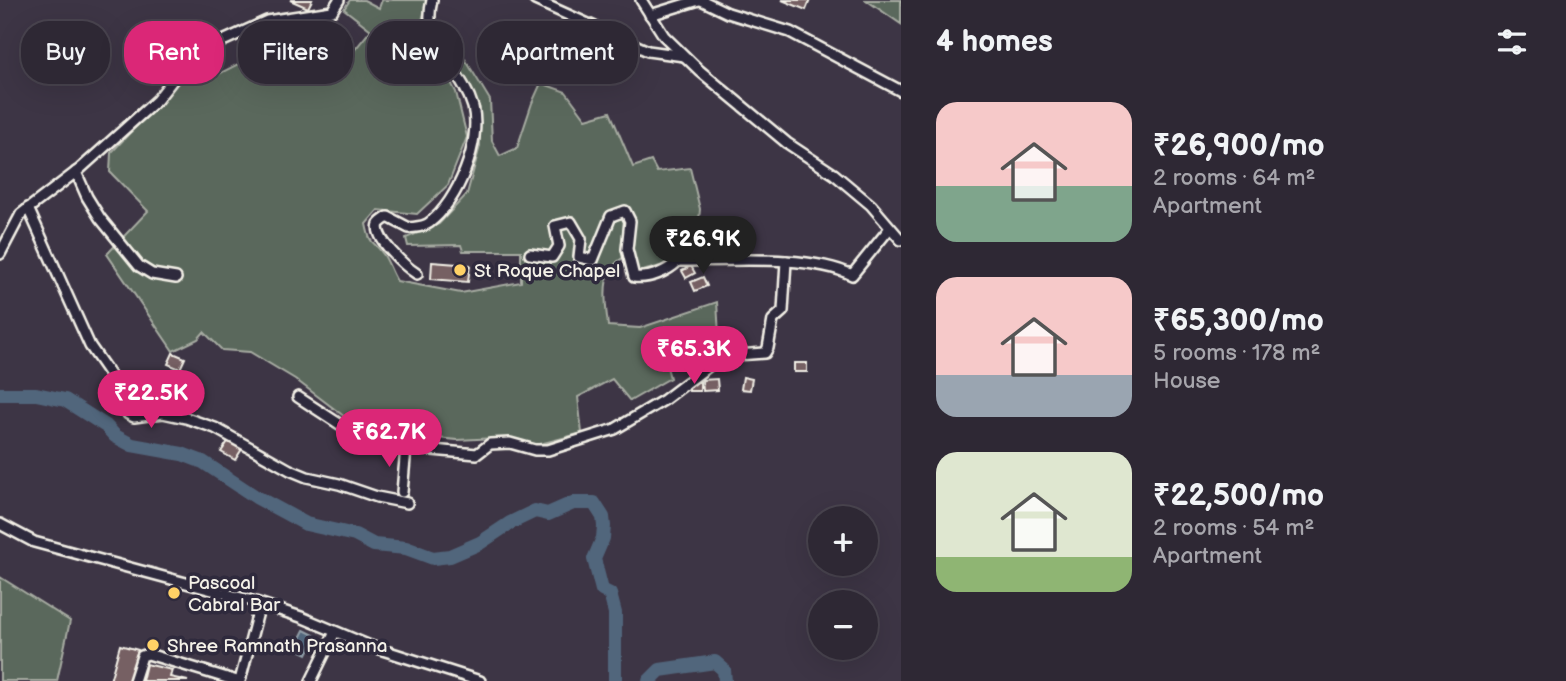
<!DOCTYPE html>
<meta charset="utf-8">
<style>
:root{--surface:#2e2834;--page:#3a3440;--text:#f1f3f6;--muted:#a7a6ac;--line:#49444f;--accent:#db2777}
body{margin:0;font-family:"Balsamiq Sans",sans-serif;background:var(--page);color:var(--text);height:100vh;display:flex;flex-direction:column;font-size:26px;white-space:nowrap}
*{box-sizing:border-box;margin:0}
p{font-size:23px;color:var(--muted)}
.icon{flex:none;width:38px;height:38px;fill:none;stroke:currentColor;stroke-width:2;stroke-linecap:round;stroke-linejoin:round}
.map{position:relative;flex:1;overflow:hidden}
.details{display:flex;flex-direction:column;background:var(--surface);width:665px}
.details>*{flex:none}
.banner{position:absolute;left:21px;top:21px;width:665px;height:63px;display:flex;gap:14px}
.buttons{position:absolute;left:808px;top:506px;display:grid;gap:14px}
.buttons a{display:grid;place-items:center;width:70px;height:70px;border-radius:50%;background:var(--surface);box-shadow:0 7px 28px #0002,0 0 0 2px var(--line);font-size:35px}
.price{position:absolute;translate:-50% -60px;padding:0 16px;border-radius:24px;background:var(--accent);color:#fff;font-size:23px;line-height:46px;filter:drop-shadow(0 2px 4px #0008)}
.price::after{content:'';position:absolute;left:50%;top:42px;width:21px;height:16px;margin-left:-10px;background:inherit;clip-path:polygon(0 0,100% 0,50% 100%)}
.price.on{background:#222;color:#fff}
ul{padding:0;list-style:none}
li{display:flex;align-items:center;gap:21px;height:175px;padding:0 35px}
li span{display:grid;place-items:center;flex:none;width:196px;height:140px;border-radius:21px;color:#555}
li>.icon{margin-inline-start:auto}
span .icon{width:84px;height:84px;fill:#fffc;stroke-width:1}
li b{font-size:30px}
h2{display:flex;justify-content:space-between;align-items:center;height:84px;padding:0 35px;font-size:30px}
.chip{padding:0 24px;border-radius:28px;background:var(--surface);box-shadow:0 7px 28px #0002,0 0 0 2px var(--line);font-size:24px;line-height:63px}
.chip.on{background:var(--accent);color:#fff}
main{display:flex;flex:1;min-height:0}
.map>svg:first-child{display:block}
</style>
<main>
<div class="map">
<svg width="901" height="681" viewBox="0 0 901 681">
<rect width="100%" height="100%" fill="#3d3545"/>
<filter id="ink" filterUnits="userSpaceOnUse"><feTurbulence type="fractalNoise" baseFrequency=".0143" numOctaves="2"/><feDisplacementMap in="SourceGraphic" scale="14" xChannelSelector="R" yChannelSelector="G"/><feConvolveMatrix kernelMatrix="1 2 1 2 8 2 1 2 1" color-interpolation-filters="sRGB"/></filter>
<g filter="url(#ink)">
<!-- green -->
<g fill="#5a675c" stroke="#a7aca2" stroke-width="2">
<path d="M350 0H364L379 8 382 0H427L422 21 408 31 416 52 433 48 456 92 467 137 448 185 417 214 378 210 366 224C371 248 372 238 383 254 389 262 391 272 397 281L461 293 521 282V251H463L461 245 408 246 406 238 439 224 467 194 480 146V108L455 64 465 59 490 100 492 141 500 156 517 148 532 103 541 83 566 92 586 119 610 112 633 167 651 161 657 172 690 168 700 209 696 256 639 272 630 254C598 268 605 298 608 326L640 328 717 302 719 335 664 356 670 378 630 401 612 379 578 397 582 433 536 445 497 438 457 440 417 436 419 417H393V436L349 420 295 379 250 352 222 350 204 332 198 339 173 351 107 254 148 211 110 172 111 153 196 62 209 79 285 40 322 35 353 52 371 30 344 9Z"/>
<polygon points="866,0 901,0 901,24"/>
<polygon points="0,577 70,621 57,681 0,681"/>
</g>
<!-- water -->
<polygon fill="#51667c" stroke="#929ea7" stroke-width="2" points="304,630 316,636 307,654 295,648"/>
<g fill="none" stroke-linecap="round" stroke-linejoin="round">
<!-- river -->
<g stroke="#51667c" stroke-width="14">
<polyline points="0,394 36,394 65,400 106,426 115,436 132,445 182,454 203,462 256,497 306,524 355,535 374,545 406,548 433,558 450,556 480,543 510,523 535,511 548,514 573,503 594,503 603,517 604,526 603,538 594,559 602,590 610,594 615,613 615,681"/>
<polyline points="649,681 660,670 715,662 724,670 725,681"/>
</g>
</g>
<!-- building -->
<g fill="#766064" stroke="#f4f1e8" stroke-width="2">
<polygon points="290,0 312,0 308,8"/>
<polygon points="782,0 810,0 806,10"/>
<polygon points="457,33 464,49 448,55 441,39"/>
<polygon points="432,262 470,265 468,282 431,279"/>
<polygon points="691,266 695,273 686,278 682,271"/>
<polygon points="703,277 707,286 695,291 691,282"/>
<polygon points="173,353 185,358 180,369 168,364"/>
<rect x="794" y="363" width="13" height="9"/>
<polygon points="151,377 161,381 156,395 146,391"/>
<polygon points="743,377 752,379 750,390 741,389"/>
<polygon points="717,379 718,390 703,391 702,380"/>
<rect x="689" y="382" width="11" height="9"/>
<polygon points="229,440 242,449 235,460 221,452"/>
<polygon points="120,645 138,650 129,681 110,681"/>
<polygon points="146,664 172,670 170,677 188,681 142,681"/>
</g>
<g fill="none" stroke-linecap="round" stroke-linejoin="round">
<!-- minor casing -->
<g stroke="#f4f1e8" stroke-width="14">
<g id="minor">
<polyline points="535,0 648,51 684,56"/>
<polyline points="641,0 664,36 700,71 787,143 834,174 871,205 901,240"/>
<polyline points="701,0 728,13 790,32 901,91"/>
<polyline points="650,15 699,0"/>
<polyline points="76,172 87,197 100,218 139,266 152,274 176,278"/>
<polyline points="28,208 90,346 113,379 128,414 134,417 163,413 186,418 215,428 290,470 307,477 339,484 377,497 407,503"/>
<polyline points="0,254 21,214 80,169 157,100 192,55 267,21 332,11 339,0"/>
<path d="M530 254 552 257 559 246 555 226 571 222 581 239 579 257 593 260 611 216 625 211 630 221 627 249 634 277C649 279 667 272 678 261 726 261 811 254 852 275L890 228"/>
<path d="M417 274C406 267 373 238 379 224 381 221 385 219 388 217L409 228C415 227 424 227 429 223 458 202 482 141 473 107 461 65 420 48 432 0"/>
<polyline points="298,397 347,429 387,446 477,454 490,444 510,443 535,450 548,450 615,429 664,400 722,356 765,353 768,348 773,320 783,311 786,261"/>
<polyline points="402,492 406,448"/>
<polyline points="0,524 34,542 249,600 301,617 370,646 480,681"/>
<polyline points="134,681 142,656 148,654 237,681"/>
<polyline points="240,681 260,604"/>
<polyline points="311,681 335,632"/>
</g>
</g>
<!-- minor -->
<use href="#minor" stroke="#2f2a3d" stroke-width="9"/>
</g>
</g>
<!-- markers -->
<g fill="#ffd166" stroke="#2f2a3d" stroke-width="2.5">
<circle cx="460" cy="270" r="7"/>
<circle cx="174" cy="593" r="7"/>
<circle cx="153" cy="645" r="7"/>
</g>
<g text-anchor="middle" stroke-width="7" stroke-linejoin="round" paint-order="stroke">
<!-- poi labels -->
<g font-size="19" fill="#f4f1e8" stroke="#2f2a3d" text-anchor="start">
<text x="474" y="277">St Roque Chapel</text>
<text x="188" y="589">Pascoal<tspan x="188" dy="22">Cabral Bar</tspan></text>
<text x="167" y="652">Shree Ramnath Prasanna</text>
</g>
</g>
</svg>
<div class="buttons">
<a>+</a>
<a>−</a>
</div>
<b class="price on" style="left:703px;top:276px">₹26.9K</b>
<b class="price" style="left:694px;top:386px">₹65.3K</b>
<b class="price" style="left:151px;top:430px">₹22.5K</b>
<b class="price" style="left:389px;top:469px">₹62.7K</b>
<div class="banner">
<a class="chip">Buy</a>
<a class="chip on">Rent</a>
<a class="chip">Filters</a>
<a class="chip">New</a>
<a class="chip">Apartment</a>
</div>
</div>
<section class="details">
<h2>4 homes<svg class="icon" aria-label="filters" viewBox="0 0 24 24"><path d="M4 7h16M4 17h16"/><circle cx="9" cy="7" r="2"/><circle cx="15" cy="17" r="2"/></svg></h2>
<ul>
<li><span style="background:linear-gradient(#f6c9c9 60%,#7fa58c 0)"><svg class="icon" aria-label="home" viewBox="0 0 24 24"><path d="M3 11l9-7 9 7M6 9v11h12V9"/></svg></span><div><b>₹26,900/mo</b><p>2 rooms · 64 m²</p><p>Apartment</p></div></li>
<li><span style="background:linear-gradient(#f6c9c9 70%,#9aa5b1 0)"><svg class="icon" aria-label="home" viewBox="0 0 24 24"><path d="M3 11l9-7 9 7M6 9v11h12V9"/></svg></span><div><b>₹65,300/mo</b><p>5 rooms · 178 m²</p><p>House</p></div></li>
<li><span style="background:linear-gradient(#dfe7d0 75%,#8fb573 0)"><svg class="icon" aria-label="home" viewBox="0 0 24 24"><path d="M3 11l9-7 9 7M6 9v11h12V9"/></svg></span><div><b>₹22,500/mo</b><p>2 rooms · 54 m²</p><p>Apartment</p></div></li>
</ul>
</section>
</main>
